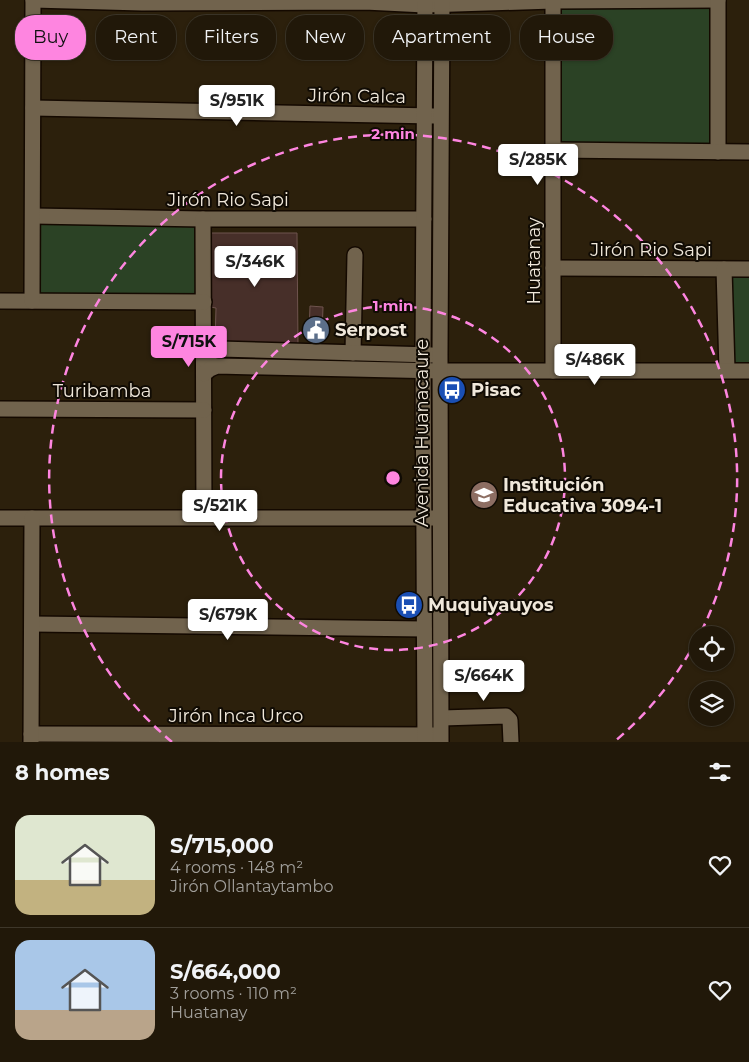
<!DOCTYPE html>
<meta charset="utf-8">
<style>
:root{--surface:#211809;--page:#2d2517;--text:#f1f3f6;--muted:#a2a09c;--line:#3e372a;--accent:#fe85e0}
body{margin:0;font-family:Montserrat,sans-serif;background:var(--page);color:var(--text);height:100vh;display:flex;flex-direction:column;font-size:19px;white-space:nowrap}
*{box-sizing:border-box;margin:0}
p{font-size:16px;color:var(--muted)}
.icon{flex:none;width:28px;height:28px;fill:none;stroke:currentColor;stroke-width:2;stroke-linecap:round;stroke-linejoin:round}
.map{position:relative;height:742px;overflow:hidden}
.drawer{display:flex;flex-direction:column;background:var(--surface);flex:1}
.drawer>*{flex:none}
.hud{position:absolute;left:15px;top:15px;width:720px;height:45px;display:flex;gap:10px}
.fabs{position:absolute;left:689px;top:626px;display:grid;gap:10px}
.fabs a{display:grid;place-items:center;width:45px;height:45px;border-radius:50%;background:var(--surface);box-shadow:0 1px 4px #0004,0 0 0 1px var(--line);font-size:25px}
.price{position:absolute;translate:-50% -42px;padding:0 11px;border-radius:5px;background:#fff;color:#222;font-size:16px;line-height:32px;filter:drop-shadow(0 1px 2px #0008)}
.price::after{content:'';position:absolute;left:50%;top:30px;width:15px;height:11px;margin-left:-8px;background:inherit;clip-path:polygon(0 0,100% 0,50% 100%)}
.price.on{background:var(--accent);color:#111}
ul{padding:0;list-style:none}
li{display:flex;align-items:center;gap:15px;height:125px;padding:0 15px}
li+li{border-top:1px solid var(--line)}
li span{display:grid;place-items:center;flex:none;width:140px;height:100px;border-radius:15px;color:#555}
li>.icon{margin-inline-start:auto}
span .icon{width:60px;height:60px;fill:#fffc;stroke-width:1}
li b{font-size:21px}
h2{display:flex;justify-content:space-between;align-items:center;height:60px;padding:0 15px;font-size:21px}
.tag{padding:0 18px;border-radius:20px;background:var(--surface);box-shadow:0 1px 4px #0004,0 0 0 1px var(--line);font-size:18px;line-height:45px}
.tag.on{background:var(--accent);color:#111}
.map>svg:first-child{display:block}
</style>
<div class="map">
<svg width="749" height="742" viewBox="0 0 749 742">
<rect width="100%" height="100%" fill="#2c200c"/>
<!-- green -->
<g fill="#2b4225">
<polygon points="711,5 711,143 559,143 559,7"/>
<polygon points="39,220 198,223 198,297 38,297"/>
<polygon points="749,274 749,365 732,365 732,275"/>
</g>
<!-- building -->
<g fill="#472f29" stroke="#6f544e">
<polygon points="211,233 297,233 298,346 215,343 216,308 210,307"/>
<polygon points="310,306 323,307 322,334 309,333"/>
</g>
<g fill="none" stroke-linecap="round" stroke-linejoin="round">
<!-- minor casing -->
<g stroke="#140900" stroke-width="18">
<g id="minor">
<polyline points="33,0 142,3 365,2 425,5 553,1 718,0"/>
<polyline points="718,0 718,152"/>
<polyline points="33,108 434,116"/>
<polyline points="553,150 749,152"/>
<polyline points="33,216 203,219 424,219"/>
<polyline points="203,219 204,517"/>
<polyline points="553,268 749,269"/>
<polyline points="724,269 727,370"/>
<polyline points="0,301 204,302"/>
<polyline points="32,301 33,0"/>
<polyline points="353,353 355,255"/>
<polyline points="204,359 211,353 220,349 432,355"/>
<polyline points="553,371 553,1"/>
<polyline points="204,374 210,369 217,366 440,371 749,371"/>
<polyline points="0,409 204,410"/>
<polyline points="0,518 433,518"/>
<polyline points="32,624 424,629"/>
<polyline points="442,718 506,716 510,720 511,742"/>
<polyline points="31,734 435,735"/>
<polyline points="31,742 32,518"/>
<polyline points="425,742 423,355 425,0"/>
<polyline points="441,742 440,355 442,0"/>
</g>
</g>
<!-- minor -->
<use href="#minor" stroke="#71634d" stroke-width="15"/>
</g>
<!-- distance rings -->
<g fill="none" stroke="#fe85e0" stroke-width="2.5" stroke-dasharray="9 6">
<circle cx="393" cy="478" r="172"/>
<path d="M697 639A344 344 0 0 1 614 742M172 742A344 344 0 1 1 700 634"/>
</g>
<!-- icons -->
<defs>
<g id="civic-disc" transform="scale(1.4375)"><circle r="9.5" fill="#5c6f8a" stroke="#100b04"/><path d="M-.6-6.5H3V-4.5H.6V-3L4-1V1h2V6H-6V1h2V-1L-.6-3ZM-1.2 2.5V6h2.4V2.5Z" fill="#fff"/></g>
<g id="bus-disc" transform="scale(1.4375)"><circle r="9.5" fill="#1a4fb4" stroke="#100b04"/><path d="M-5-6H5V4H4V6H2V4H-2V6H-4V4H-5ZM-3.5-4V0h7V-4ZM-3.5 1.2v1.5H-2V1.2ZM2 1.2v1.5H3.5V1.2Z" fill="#fff"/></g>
<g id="school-disc" transform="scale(1.4375)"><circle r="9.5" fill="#8d6e63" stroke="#100b04"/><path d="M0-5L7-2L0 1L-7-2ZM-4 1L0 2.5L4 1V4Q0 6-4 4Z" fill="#fff"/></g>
</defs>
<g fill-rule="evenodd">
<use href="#civic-disc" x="316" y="330"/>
<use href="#bus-disc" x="452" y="390"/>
<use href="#school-disc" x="484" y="495"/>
<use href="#bus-disc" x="409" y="605"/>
</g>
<g text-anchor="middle" stroke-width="4" stroke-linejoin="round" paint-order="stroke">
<!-- street labels -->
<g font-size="18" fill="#f0e8db" stroke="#100b04">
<text transform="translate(357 96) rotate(1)" y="6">Jirón Calca</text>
<text x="228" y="206">Jirón Rio Sapi</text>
<text x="651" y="256">Jirón Rio Sapi</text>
<text transform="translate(534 261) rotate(-90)" y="6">Huatanay</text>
<text x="102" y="397">Turibamba</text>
<text transform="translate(422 433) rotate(-90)" y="6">Avenida Huanacaure</text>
<text x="236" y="722">Jirón Inca Urco</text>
</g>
<!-- poi labels -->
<g font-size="18" font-weight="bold" fill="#f0e8db" stroke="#100b04" text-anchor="start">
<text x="335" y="336">Serpost</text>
<text x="471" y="396">Pisac</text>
<text x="503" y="491">Institución<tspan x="503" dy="21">Educativa 3094-1</tspan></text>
<text x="428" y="611">Muquiyauyos</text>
</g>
</g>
<circle cx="393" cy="478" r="8" fill="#fe85e0" stroke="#100b04" stroke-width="2.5"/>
<g font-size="15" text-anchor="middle" font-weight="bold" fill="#fe85e0" stroke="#100b04" stroke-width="4" stroke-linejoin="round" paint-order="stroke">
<text x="393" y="139">2 min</text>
<text x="393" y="311">1 min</text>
</g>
</svg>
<div class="fabs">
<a><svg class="icon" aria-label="locate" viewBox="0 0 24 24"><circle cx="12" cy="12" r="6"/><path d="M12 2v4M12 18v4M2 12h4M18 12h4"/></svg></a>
<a><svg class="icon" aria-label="layers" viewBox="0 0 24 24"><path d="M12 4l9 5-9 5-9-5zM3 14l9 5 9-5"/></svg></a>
</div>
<b class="price" style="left:237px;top:127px">S/951K</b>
<b class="price" style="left:538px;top:186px">S/285K</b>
<b class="price" style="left:255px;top:288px">S/346K</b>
<b class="price on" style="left:189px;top:368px">S/715K</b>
<b class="price" style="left:595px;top:386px">S/486K</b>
<b class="price" style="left:220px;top:532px">S/521K</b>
<b class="price" style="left:228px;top:641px">S/679K</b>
<b class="price" style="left:484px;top:702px">S/664K</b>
<div class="hud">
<a class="tag on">Buy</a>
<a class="tag">Rent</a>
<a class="tag">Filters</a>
<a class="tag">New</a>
<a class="tag">Apartment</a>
<a class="tag">House</a>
</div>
</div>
<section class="drawer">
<h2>8 homes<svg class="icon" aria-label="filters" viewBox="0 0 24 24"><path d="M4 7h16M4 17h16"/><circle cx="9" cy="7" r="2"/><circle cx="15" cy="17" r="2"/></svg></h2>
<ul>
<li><span style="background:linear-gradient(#dfe7d0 65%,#c2b280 0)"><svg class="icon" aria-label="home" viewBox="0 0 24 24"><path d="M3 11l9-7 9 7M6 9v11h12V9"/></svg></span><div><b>S/715,000</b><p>4 rooms · 148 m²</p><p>Jirón Ollantaytambo</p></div><svg class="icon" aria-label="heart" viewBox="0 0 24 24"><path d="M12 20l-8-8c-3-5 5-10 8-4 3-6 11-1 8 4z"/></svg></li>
<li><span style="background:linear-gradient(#a9c7e8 70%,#b9a48a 0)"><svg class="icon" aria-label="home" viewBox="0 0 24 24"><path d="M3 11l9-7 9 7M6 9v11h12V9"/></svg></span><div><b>S/664,000</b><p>3 rooms · 110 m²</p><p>Huatanay</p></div><svg class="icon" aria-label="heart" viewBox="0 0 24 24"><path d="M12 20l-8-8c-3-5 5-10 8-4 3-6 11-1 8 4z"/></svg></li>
</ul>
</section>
